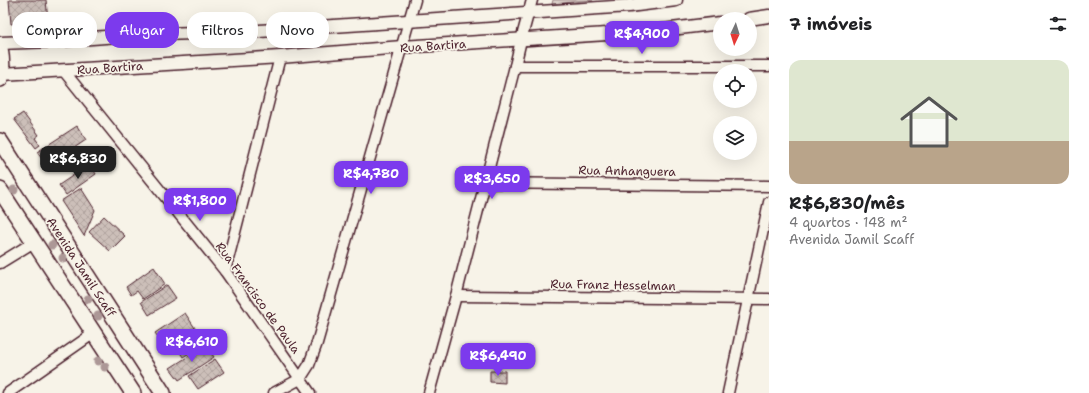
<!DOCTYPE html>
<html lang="pt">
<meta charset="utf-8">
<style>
:root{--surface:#fff;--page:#f2f2f2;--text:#202124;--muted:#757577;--accent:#7c3aed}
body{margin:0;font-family:"Shantell Sans",sans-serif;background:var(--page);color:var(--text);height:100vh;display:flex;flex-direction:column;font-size:15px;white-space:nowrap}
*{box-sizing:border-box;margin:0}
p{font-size:13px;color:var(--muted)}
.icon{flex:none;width:22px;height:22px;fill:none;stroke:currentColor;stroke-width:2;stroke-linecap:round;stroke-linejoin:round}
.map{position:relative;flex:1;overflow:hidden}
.side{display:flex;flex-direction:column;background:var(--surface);width:320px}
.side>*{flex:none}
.guide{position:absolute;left:12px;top:12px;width:380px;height:36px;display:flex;gap:8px}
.needle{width:26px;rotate:184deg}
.buttons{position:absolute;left:713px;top:12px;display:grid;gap:8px}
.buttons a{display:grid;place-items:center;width:44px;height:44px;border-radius:50%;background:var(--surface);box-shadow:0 4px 16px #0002;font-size:20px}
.price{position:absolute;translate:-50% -34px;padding:0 9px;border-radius:8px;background:var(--accent);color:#fff;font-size:13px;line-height:26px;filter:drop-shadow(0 1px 2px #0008)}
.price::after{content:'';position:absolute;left:50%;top:24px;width:12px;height:9px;margin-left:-6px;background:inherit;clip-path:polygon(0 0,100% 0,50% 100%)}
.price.active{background:#222;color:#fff}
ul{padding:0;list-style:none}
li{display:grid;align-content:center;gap:8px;height:212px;padding:0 20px}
li span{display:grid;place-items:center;height:124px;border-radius:12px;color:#555}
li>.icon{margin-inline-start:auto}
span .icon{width:72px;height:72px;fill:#fffc;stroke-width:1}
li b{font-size:17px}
h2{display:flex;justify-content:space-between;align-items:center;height:48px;padding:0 20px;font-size:17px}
.chip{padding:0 14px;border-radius:16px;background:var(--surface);box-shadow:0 4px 16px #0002;font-size:14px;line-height:36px}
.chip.active{background:var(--accent);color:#fff}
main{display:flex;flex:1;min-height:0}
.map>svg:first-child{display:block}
</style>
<main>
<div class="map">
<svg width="769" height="393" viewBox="0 0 769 393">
<defs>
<pattern id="building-cross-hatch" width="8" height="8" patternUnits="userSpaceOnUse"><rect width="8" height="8" fill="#ccbfb9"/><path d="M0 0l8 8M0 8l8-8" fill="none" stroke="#b1a49f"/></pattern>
</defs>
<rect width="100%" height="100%" fill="#f7f3e8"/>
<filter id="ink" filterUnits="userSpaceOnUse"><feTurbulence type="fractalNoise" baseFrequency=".025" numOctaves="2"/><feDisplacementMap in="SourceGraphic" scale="8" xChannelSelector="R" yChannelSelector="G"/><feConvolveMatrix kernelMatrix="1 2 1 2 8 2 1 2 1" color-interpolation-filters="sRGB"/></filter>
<g filter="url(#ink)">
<!-- grass -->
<polygon fill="#ded4cc" stroke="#947a7c" points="553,0 593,0 552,4"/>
<!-- building -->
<g fill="url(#building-cross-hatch)" stroke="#4a1f2b">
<polygon points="9,0 46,0 48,21 11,24"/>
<polygon points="23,113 39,135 35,138 40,145 36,148 14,119"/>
<polygon points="77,126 86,140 47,166 37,152"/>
<polygon points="90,164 96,174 66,195 59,185"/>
<polygon points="81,188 95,210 84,236 61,201"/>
<polygon points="104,216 125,236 110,251 89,232"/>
<polygon points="154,267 165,284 143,299 137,291 131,295 126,287"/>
<polygon points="167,285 176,298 149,315 141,302"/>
<polygon points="185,313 195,328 165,347 155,333"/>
<polygon points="196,329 205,343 183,357 174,343"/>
<polygon points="206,345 214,357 179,380 170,368"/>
<polygon points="215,359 224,372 198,389 189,376"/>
<polygon points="490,371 505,371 505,383 490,382"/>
</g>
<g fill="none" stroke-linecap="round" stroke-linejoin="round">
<!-- minor casing -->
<g stroke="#4a1f2b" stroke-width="13">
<g id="minor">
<polyline points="515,66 769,66"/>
<polyline points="63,70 225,271 310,393"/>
<polyline points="485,183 769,186"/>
<polyline points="0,263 34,242"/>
<polyline points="225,271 280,57"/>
<polyline points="456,296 769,299"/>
<polyline points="8,393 94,333"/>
<polyline points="274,393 300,379 309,365 317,343 415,0"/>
<polyline points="429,393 456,296 515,66 521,40 532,0"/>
<polyline points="728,393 769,202"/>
</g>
</g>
<!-- tertiary casing -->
<g stroke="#4a1f2b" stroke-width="15">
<g id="tertiary">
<polyline points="749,19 769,16"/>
<polyline points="0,43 53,41 131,35 259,31 629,6 676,0"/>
<polyline points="2,74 280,57 402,47 655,31 720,23"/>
</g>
</g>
<!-- primary casing -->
<g stroke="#4a1f2b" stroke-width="18">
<g id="primary">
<path d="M0 48C2 59 3 69 0 79"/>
<polyline points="0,141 163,393"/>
<polyline points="0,190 133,393"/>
</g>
</g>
<!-- minor -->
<use href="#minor" stroke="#f7f3e8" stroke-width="10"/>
<!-- tertiary -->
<use href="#tertiary" stroke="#f7f3e8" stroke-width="12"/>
<!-- primary -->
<use href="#primary" stroke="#f7f3e8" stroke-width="15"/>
</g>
<!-- trees -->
<g fill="#ac9796">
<circle cx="14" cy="190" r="4.5"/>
<circle cx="52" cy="245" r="4.5"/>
<circle cx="63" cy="258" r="4.5"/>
<circle cx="88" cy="299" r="4.5"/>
<circle cx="98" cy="316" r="4.5"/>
<circle cx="98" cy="361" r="4.5"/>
<circle cx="105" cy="367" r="4.5"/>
</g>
</g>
<g text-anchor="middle" stroke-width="3.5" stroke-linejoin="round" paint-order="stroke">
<!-- street labels -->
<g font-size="12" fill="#4a1f2b" stroke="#f7f3e8">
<text transform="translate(433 46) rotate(-4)" y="4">Rua Bartira</text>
<text transform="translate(110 68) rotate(-4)" y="4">Rua Bartira</text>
<text transform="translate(627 171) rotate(1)" y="4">Rua Anhanguera</text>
<text transform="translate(81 267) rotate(57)" y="4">Avenida Jamil Scaff</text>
<text transform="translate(613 285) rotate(1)" y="4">Rua Franz Hesselman</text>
<text transform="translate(258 298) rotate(54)" y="4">Rua Francisco de Paula</text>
</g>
</g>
</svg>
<div class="buttons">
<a><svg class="needle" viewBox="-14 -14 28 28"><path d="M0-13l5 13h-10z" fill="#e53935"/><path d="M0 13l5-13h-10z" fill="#757577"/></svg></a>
<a><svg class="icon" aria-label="locate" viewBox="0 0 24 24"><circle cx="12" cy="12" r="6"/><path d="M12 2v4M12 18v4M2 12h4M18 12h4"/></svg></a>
<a><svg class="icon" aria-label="layers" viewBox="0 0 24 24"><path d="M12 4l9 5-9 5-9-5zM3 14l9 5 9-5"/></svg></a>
</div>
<b class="price" style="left:642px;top:55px">R$4,900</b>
<b class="price active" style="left:78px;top:180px">R$6,830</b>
<b class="price" style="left:371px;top:195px">R$4,780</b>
<b class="price" style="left:492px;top:200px">R$3,650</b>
<b class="price" style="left:200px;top:222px">R$1,800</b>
<b class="price" style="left:192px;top:363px">R$6,610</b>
<b class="price" style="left:498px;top:377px">R$6,490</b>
<div class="guide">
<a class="chip">Comprar</a>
<a class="chip active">Alugar</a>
<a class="chip">Filtros</a>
<a class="chip">Novo</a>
</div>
</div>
<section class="side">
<h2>7 imóveis<svg class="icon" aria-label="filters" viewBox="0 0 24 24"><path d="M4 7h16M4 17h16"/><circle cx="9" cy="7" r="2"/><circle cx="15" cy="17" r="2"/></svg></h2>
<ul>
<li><span style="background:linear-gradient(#dfe7d0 65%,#b9a48a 0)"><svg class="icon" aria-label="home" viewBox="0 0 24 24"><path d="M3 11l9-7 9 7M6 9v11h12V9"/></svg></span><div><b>R$6,830/mês</b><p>4 quartos · 148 m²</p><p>Avenida Jamil Scaff</p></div></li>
</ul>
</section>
</main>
